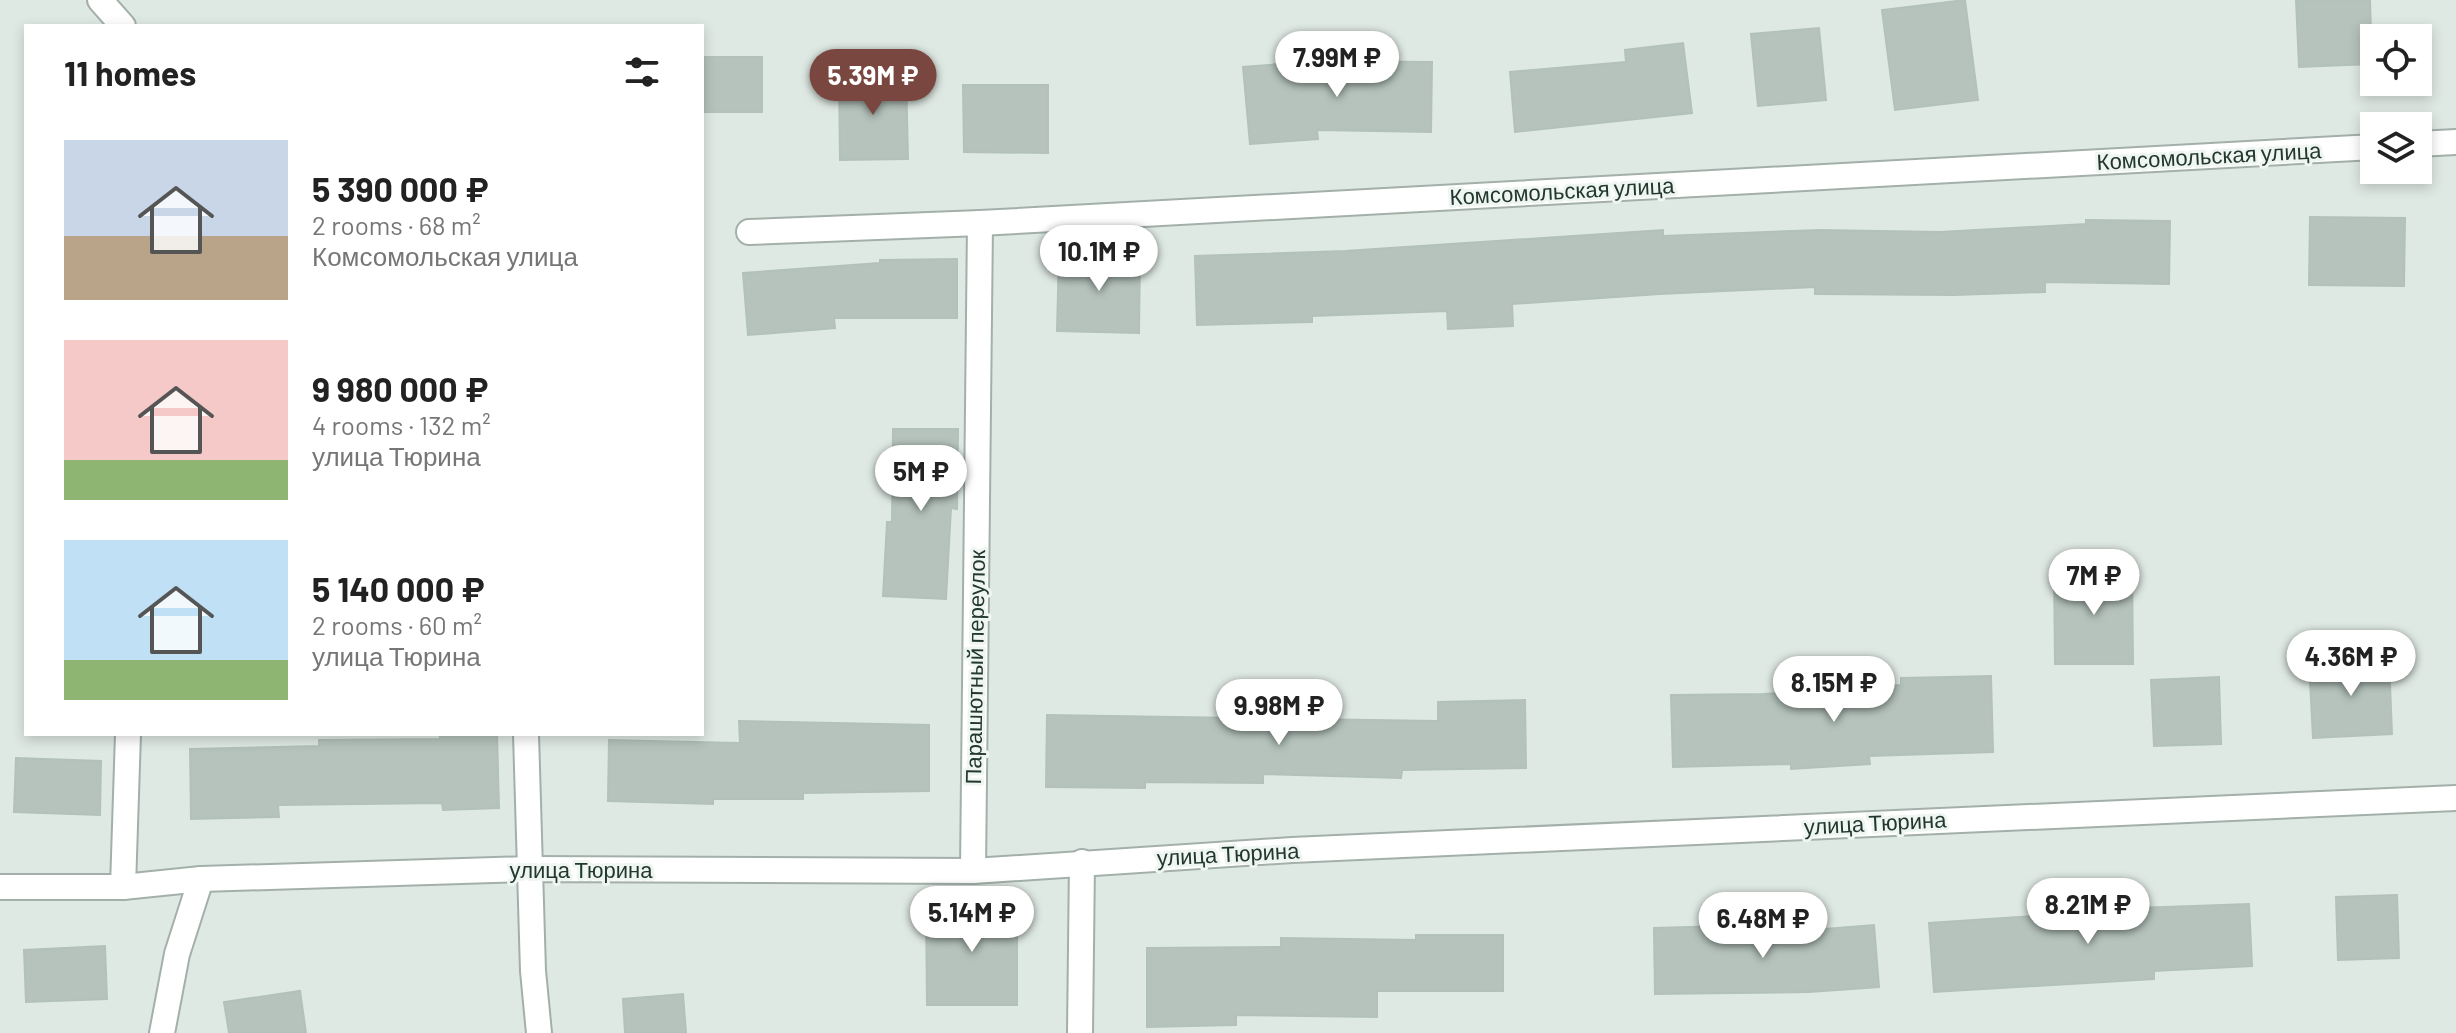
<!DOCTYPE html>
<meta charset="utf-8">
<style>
:root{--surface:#fff;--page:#f6f6f6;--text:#222;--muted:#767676;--accent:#79473f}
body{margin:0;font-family:Barlow,sans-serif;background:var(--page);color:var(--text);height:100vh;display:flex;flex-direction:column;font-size:30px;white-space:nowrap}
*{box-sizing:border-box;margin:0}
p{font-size:26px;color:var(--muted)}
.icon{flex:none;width:44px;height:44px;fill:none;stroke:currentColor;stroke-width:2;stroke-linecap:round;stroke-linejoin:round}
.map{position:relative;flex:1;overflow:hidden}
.side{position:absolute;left:24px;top:24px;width:680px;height:712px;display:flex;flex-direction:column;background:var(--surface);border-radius:0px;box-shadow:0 4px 12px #0003}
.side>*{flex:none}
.fabs{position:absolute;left:2360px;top:24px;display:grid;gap:16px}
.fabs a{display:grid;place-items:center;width:72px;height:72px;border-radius:0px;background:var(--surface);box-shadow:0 4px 12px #0003;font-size:40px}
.price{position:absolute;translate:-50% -68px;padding:0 18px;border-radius:28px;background:#fff;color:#222;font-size:26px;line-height:52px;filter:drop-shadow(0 2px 4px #0008)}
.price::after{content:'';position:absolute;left:50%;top:48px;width:24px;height:18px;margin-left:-12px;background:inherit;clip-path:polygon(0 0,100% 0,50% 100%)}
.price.active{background:var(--accent);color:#fff}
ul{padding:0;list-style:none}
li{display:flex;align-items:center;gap:24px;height:200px;padding:0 40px}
li span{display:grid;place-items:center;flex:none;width:224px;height:160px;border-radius:0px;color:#555}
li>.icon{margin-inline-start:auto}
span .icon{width:96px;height:96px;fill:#fffc;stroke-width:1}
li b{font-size:34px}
h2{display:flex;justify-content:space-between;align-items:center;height:96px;padding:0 40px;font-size:34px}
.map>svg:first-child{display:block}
</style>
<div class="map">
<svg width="2456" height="1033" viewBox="0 0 2456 1033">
<rect width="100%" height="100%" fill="#dfe9e3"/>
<!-- building -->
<g fill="#b5c3bc" stroke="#b2c1ba" stroke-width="2">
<polygon points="1965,0 1978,100 1895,110 1882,10"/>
<polygon points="2296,0 2370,0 2372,64 2299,67"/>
<polygon points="1819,28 1826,100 1758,106 1751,34"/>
<polygon points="1683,43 1692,113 1515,132 1510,72 1626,62 1625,50"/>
<rect x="705" y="57" width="57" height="55"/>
<polygon points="1317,61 1432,62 1431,132 1317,130 1318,139 1250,144 1243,67"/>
<polygon points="906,73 908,159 840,160 839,74"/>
<polygon points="963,85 1048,85 1048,153 964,152"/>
<polygon points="2310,217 2405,218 2404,286 2309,285"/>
<polygon points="2086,220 2170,221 2169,284 2045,282 2045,292 1954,295 1815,294 1815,287 1660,294 1512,304 1513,326 1448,329 1447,311 1312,316 1312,322 1197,325 1195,256 1345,251 1663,230 1663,236 1819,230 1940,232 2086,224"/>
<polygon points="1059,252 1140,254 1139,333 1057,331"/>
<polygon points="957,259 957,318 834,318 835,328 748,335 743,273 880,263 880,260"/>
<polygon points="893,429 958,429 957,509 951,508 946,599 883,596 887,522 892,522"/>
<polygon points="2132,569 2133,664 2055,664 2054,570"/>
<polygon points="2389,659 2392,734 2313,738 2309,662"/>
<polygon points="1991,676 1993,752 1869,756 1870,764 1791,769 1791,764 1673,767 1671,695 1763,694 1901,685 1901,678"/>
<polygon points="2219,677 2221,744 2154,746 2151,680"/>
<polygon points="1525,700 1526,768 1402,770 1401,778 1263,774 1263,783 1145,782 1145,788 1046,787 1047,715 1438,721 1438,702"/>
<polygon points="739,721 929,725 929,791 803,793 803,799 713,799 713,804 608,801 609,740 740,743"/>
<polygon points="440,734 497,734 499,808 443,810 442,803 278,805 279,817 191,819 190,749 319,746 319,740 440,739"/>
<polygon points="16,758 101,761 100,815 14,812"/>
<polygon points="2397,895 2399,958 2338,960 2336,897"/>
<polygon points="926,904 1017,904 1017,1005 927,1005"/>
<polygon points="2249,904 2252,966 2154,971 2154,979 1934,992 1929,923 2080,913 2080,910"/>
<polygon points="1762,925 1763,934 1874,925 1879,987 1809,992 1655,994 1654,928"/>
<polygon points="1416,935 1503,935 1503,991 1377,991 1377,1017 1236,1015 1236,1025 1147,1027 1147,948 1281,947 1281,938 1416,940"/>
<polygon points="105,946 107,999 26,1002 24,950"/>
<polygon points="300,991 306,1033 229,1033 224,1002"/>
<polygon points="683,994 686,1033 625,1033 623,999"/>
</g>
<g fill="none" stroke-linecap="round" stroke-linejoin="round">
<!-- minor casing -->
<g stroke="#a3b0a9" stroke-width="28">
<g id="minor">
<polyline points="100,0 123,26"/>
<polyline points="2418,144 2456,142"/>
<polyline points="749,232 980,223 2374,147"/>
<polyline points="526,734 533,971 539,1033"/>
<polyline points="973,871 980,223"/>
<polyline points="123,887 128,734"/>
<polyline points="162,1033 177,954 201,879"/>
<polyline points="1080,1033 1082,862"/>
</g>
</g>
<!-- tertiary casing -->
<g stroke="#a3b0a9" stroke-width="28">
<polyline id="tertiary" points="0,887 123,887 201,879 529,869 973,871 1292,850 2456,798"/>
</g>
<!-- minor -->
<use href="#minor" stroke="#fff" stroke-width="24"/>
<!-- tertiary -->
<use href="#tertiary" stroke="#fff" stroke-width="24"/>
</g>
<g text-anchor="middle" stroke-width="6" stroke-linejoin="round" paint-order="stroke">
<!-- street labels -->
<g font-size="22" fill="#22372f" stroke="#eff6f2">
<text transform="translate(2209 156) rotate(-3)" y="8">Комсомольская улица</text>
<text transform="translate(1562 191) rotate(-3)" y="8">Комсомольская улица</text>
<text transform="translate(975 667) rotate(-89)" y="8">Парашютный переулок</text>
<text transform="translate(1875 823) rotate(-3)" y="8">улица Тюрина</text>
<text transform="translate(1228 854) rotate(-3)" y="8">улица Тюрина</text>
<text x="581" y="878">улица Тюрина</text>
</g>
</g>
</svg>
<div class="fabs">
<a><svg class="icon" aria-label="locate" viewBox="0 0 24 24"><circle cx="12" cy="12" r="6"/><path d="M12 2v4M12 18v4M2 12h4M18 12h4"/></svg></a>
<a><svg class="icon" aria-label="layers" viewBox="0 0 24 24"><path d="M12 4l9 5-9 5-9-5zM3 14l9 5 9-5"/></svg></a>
</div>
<b class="price" style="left:1337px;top:99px">7.99M ₽</b>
<b class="price active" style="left:873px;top:117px">5.39M ₽</b>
<b class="price" style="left:1099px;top:293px">10.1M ₽</b>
<b class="price" style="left:921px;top:513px">5M ₽</b>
<b class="price" style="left:2094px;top:617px">7M ₽</b>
<b class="price" style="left:2351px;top:698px">4.36M ₽</b>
<b class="price" style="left:1834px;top:724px">8.15M ₽</b>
<b class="price" style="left:1279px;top:747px">9.98M ₽</b>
<b class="price" style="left:2088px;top:946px">8.21M ₽</b>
<b class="price" style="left:972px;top:954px">5.14M ₽</b>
<b class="price" style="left:1763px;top:960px">6.48M ₽</b>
<section class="side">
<h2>11 homes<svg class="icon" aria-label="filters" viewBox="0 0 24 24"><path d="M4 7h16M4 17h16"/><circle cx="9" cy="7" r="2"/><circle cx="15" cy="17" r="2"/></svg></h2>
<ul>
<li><span style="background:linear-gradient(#c9d6e8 60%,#b9a48a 0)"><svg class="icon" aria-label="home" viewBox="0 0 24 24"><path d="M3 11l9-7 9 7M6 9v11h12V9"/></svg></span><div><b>5 390 000 ₽</b><p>2 rooms · 68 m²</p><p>Комсомольская улица</p></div></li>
<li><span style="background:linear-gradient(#f6c9c9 75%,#8fb573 0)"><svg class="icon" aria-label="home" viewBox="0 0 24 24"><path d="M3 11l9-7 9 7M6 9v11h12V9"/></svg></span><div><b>9 980 000 ₽</b><p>4 rooms · 132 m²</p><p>улица Тюрина</p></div></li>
<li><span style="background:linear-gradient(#bfe0f5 75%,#8fb573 0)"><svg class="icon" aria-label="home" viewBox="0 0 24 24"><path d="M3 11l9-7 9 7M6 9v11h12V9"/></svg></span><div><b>5 140 000 ₽</b><p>2 rooms · 60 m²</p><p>улица Тюрина</p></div></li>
</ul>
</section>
</div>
